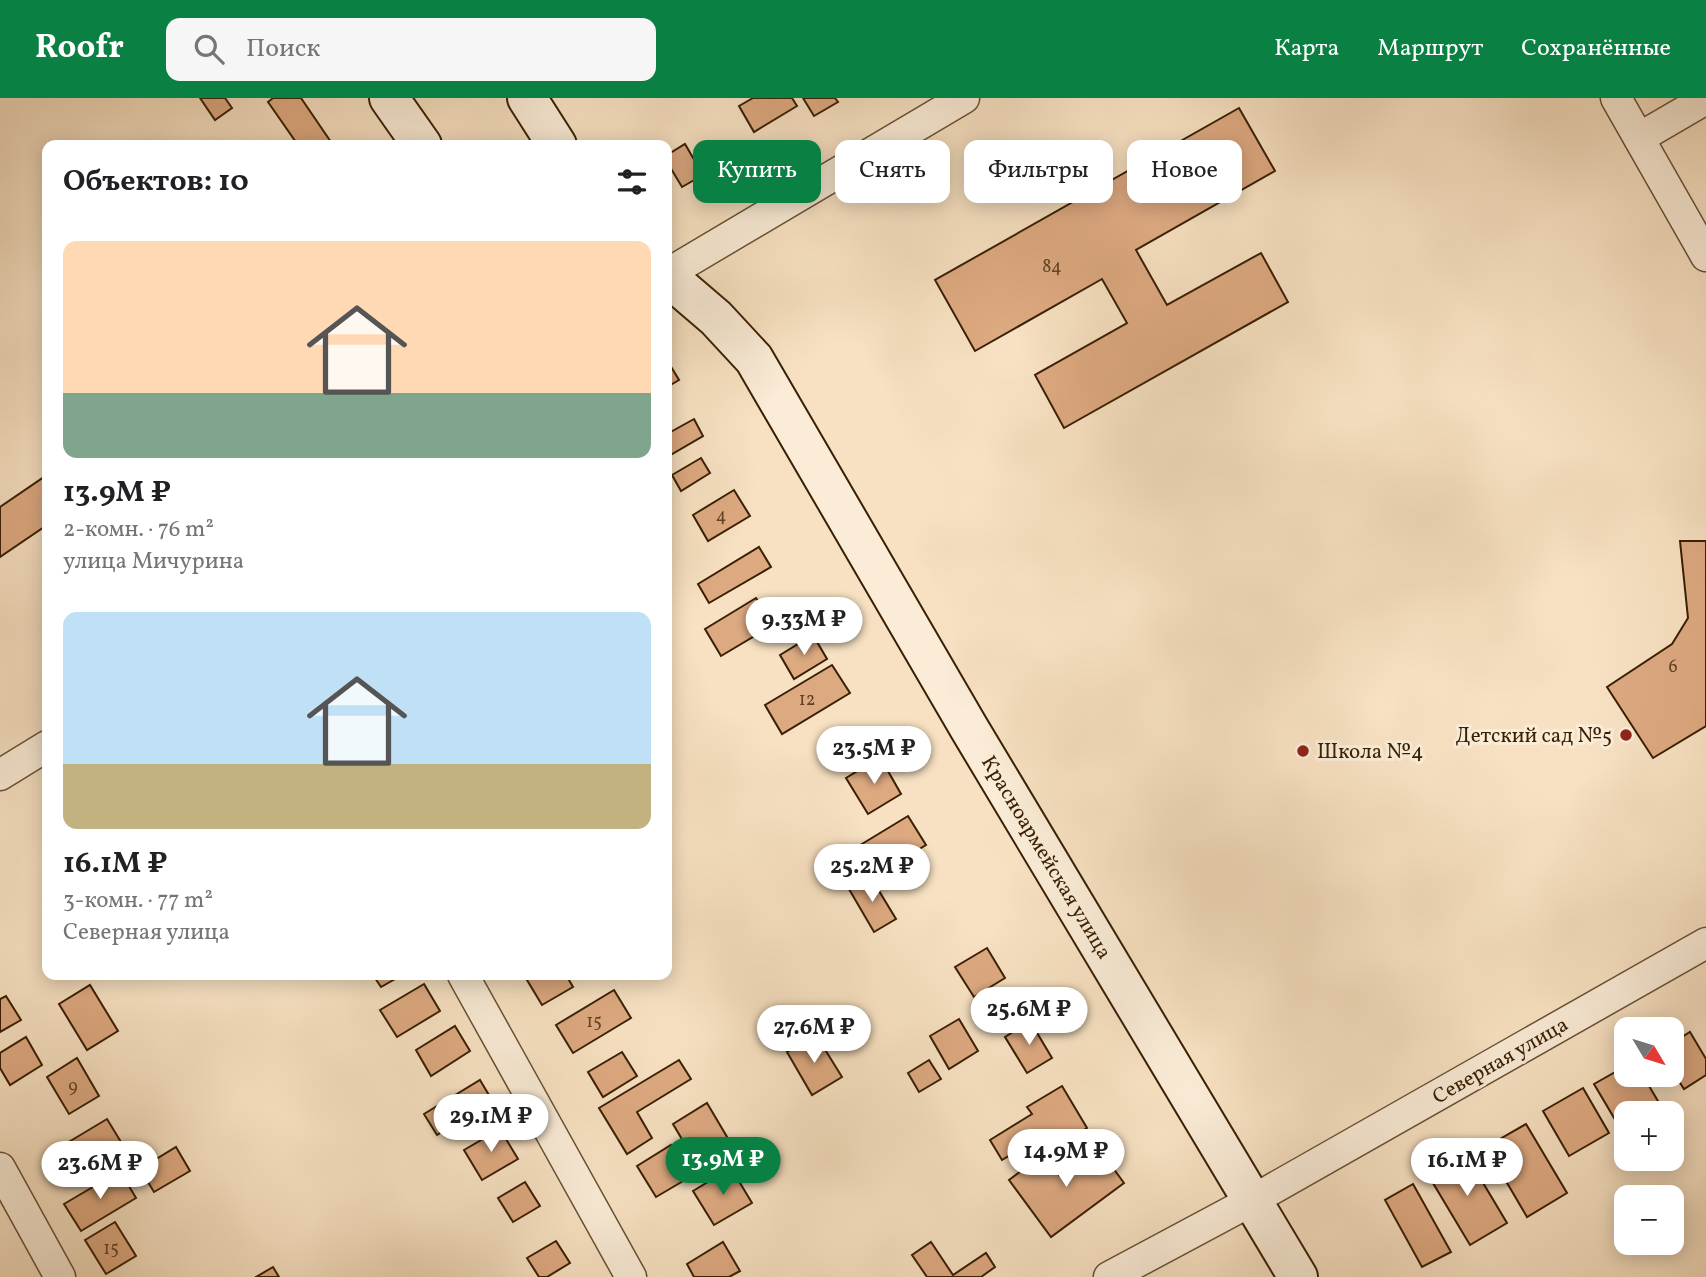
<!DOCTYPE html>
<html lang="ru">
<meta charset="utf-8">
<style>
:root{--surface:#fff;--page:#f6f6f6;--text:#202124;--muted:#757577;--accent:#0b8043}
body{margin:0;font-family:Vollkorn,serif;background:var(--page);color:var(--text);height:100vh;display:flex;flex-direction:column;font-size:26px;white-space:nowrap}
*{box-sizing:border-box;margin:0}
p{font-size:23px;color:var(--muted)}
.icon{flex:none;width:38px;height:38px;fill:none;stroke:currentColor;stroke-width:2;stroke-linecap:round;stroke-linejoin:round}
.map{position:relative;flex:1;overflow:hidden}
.panel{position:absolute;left:42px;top:42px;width:630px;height:840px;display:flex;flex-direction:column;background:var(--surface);border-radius:14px;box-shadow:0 4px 18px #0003}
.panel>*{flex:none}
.hud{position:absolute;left:693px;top:42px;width:665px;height:63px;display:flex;gap:14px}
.needle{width:46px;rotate:128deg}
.fabs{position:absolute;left:1614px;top:919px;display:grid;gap:14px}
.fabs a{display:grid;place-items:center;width:70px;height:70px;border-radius:14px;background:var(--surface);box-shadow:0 4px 18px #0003;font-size:35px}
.price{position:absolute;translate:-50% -60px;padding:0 16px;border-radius:24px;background:#fff;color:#222;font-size:23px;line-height:46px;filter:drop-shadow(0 2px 4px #0008)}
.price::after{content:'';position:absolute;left:50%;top:42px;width:21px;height:16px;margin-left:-10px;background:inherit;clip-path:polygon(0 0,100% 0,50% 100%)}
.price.active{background:var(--accent);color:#fff}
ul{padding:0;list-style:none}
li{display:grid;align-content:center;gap:14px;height:371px;padding:0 21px}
li span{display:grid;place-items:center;height:217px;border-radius:14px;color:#555}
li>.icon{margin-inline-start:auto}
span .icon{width:126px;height:126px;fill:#fffc;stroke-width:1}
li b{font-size:30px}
h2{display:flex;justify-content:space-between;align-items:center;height:84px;padding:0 21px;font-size:30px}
.tag{padding:0 24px;border-radius:14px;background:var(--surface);box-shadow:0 4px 18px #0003;font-size:24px;line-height:63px}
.tag.active{background:var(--accent);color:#fff}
header{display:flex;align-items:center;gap:42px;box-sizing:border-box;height:98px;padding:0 35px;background:var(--accent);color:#fff}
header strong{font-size:33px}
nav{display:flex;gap:38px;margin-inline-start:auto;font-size:24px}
.search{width:490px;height:63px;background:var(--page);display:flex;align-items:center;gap:18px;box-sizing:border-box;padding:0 24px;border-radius:14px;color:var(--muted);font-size:26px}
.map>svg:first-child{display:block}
</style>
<header>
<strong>Roofr</strong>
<div class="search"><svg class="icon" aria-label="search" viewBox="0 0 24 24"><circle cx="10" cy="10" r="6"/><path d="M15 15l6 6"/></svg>Поиск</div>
<nav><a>Карта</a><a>Маршрут</a><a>Сохранённые</a></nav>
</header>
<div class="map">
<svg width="1706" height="1179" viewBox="0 0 1706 1179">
<rect width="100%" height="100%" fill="#f7e1c2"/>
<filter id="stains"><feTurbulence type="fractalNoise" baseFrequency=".00286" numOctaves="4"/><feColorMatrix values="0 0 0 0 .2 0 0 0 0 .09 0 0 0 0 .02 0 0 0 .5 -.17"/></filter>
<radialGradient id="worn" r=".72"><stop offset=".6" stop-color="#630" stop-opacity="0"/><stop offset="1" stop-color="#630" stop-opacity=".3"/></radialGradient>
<!-- building -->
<g fill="#dda981" stroke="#391f03" stroke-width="2">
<polygon points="200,0 225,0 232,10 215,22"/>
<polygon points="273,0 301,0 333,47 298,47 268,4"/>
<polygon points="753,0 792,0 797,8 754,34 739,8"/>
<polygon points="803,0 835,0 838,4 814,18"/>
<polygon points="1239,10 1275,73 1136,152 1167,207 1261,155 1288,204 1064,330 1035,277 1127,225 1102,181 975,253 935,182"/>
<polygon points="685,46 703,77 682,89 667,64 667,57"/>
<polygon points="667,262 679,282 667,289"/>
<polygon points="694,321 703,338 667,359 667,336"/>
<polygon points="701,360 710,375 681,393 672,377"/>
<polygon points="47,377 47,427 0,459 0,409"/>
<polygon points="734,392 750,418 708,443 693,417"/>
<polygon points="1680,443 1706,443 1706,628 1653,660 1607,589 1672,546 1688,520"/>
<polygon points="759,449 771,469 709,505 698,486"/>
<polygon points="756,500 773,527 721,558 705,531"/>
<polygon points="813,537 827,561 794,581 780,557"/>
<polygon points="832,567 850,595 782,636 765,607"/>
<polygon points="863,631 876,654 846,672 833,650"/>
<polygon points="880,659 901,696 868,716 846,680"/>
<polygon points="908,718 926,747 875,778 857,749"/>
<polygon points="870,778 896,821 874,834 849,791"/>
<polygon points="987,850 1005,880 974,899 955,869"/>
<polygon points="373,877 402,877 381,889"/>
<polygon points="536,877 566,877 573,889 542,907 527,882"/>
<polygon points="424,886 440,913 397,939 380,912"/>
<polygon points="90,887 118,933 87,952 59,906"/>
<polygon points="614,892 631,920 573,955 556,927"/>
<polygon points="6,898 21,922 0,934 0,901"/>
<polygon points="959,921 978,953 949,971 930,938"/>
<polygon points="1030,923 1052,960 1027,975 1005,939"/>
<polygon points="455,928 470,953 431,978 416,952"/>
<polygon points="1690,934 1706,961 1706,977 1684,991 1671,971 1671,946"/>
<polygon points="816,937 842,979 812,997 787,954"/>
<polygon points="26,939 42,967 10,987 0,970 0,955"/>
<polygon points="622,954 637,978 603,999 588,974"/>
<polygon points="77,960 99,998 69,1016 47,979"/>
<polygon points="679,962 691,981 637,1014 652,1040 627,1056 599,1010"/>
<polygon points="929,962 941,981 919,994 908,975"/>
<polygon points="1626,968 1626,976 1642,976 1665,1015 1626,1015 1626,1040 1594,986"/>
<polygon points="480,982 493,1004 437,1037 424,1016"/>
<polygon points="1062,988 1087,1030 1052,1051 1044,1037 1002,1062 990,1042 1032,1016 1027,1009"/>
<polygon points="1583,990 1609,1035 1569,1058 1543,1013"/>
<polygon points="707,1005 733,1049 699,1070 673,1026"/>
<polygon points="107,1021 124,1049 79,1076 62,1048"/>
<polygon points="1526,1026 1567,1095 1527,1119 1486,1049"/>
<polygon points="500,1031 518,1061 482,1082 464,1052"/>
<polygon points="671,1047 690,1079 656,1099 637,1068"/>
<polygon points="1097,1048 1124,1085 1051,1139 1009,1082 1044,1056 1059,1077"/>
<polygon points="176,1049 190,1073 154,1094 140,1071"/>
<polygon points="1464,1053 1507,1125 1470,1147 1427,1075"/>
<polygon points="731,1070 752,1105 714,1127 693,1093"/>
<polygon points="120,1073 136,1100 81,1133 64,1106"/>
<polygon points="525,1084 540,1108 513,1124 498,1100"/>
<polygon points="1413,1086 1451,1154 1422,1169 1385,1102"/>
<polygon points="115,1124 136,1158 106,1176 85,1142"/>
<polygon points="556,1143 570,1165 547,1179 539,1179 527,1160"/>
<polygon points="723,1144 740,1173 729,1179 694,1179 687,1166"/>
<polygon points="931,1144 953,1177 986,1155 995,1169 981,1179 927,1179 912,1157"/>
<polygon points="273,1169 279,1179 256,1179"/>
</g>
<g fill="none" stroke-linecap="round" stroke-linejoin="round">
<!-- street casing -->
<g stroke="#685033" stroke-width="33">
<g id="street">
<polyline points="1616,0 1706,158"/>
<polyline points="1639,40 1706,1"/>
<polyline points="667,176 964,0"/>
<polyline points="0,677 47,648"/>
<polyline points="463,877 631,1179"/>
<polyline points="0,1070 60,1179"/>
<polyline points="1109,1179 1253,1102 1706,845"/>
</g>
</g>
<!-- secondary casing -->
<g stroke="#391f03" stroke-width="42">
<g id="secondary">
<polyline points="389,0 422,47"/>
<polyline points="527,0 557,47"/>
<polyline points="667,178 716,220 754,261 969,630 1298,1179"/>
</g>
</g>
<!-- street -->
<use href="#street" stroke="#faecd7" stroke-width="30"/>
<!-- secondary -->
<use href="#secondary" stroke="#faecd7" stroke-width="38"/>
</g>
<!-- markers -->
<g fill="#8f2418" stroke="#faecd7" stroke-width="2.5">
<circle cx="1626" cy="637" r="7"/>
<circle cx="1303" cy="653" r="7"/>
</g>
<g text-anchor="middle" stroke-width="6" stroke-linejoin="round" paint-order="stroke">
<!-- number labels -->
<g font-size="18" fill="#624222">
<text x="1052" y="174">84</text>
<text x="721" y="423">4</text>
<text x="1673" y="574">6</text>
<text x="807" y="607">12</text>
<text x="594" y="929">15</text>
<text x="73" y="994">9</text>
<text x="111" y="1156">15</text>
</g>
<!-- poi labels -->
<g font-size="21" fill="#391f03" stroke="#faecd7" text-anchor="end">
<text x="1612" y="644">Детский сад №5</text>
<text x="1317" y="660" text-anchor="start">Школа №4</text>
</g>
<!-- street labels -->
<g font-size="21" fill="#391f03" stroke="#faecd7">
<text transform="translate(1047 759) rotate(59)" y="7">Красноармейская улица</text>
<text transform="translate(1500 962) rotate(-30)" y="7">Северная улица</text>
</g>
</g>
<rect width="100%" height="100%" filter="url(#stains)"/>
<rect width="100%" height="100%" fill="url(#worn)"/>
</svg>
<div class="fabs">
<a><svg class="needle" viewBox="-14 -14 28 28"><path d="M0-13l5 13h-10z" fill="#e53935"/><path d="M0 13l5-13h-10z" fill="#757577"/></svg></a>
<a>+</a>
<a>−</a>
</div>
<b class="price" style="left:804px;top:559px">9.33M ₽</b>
<b class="price" style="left:874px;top:688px">23.5M ₽</b>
<b class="price" style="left:872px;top:806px">25.2M ₽</b>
<b class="price" style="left:1029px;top:949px">25.6M ₽</b>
<b class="price" style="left:814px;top:967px">27.6M ₽</b>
<b class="price" style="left:491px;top:1056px">29.1M ₽</b>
<b class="price" style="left:1066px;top:1091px">14.9M ₽</b>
<b class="price active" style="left:723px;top:1099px">13.9M ₽</b>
<b class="price" style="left:1467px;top:1100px">16.1M ₽</b>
<b class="price" style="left:100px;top:1103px">23.6M ₽</b>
<div class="hud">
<a class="tag active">Купить</a>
<a class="tag">Снять</a>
<a class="tag">Фильтры</a>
<a class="tag">Новое</a>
</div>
<section class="panel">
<h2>Объектов: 10<svg class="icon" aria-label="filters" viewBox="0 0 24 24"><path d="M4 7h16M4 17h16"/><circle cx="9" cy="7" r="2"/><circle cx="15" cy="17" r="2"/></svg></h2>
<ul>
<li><span style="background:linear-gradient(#ffd9b3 70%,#7fa58c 0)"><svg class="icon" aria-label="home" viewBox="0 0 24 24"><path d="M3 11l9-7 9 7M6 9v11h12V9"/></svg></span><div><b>13.9M ₽</b><p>2-комн. · 76 m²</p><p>улица Мичурина</p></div></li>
<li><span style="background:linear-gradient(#bfe0f5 70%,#c2b280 0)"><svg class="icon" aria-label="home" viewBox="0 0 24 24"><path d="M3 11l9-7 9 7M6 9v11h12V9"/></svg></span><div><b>16.1M ₽</b><p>3-комн. · 77 m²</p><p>Северная улица</p></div></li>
</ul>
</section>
</div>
